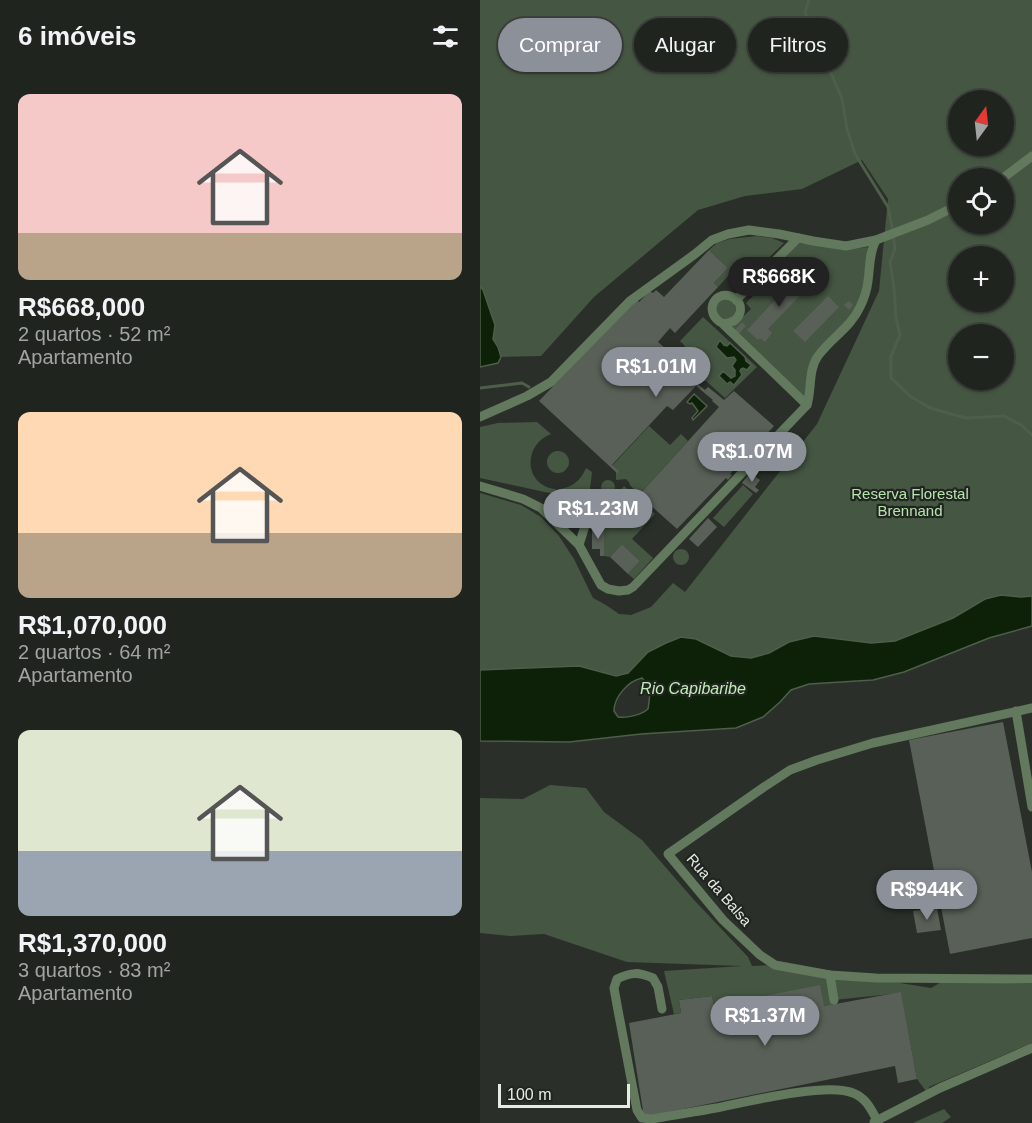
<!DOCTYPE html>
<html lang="pt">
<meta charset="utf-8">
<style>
:root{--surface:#20241f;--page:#2d302c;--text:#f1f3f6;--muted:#a2a4a4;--line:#3d413d;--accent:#8c9099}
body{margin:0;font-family:Helvetica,sans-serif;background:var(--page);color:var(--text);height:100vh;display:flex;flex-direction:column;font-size:22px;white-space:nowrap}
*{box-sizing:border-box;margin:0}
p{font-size:20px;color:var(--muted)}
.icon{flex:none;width:33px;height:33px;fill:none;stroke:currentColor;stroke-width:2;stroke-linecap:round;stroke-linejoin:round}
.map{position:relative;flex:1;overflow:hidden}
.sheet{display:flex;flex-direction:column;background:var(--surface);width:480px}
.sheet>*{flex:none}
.hud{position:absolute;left:18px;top:18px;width:444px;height:54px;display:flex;gap:12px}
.needle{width:39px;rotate:15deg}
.tools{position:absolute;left:468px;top:90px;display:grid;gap:12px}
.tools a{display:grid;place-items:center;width:66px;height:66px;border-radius:50%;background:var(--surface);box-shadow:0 2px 4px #0004,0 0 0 2px var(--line);font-size:30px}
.scale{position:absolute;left:18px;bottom:15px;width:132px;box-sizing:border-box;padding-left:6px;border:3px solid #e7ebe6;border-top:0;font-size:16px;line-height:21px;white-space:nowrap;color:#e7ebe6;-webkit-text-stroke:4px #20261f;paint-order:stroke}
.price{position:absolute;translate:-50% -51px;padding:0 14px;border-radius:21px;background:var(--accent);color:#fff;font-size:20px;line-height:39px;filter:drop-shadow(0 2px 3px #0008)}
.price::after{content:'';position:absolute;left:50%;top:36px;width:18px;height:14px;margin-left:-9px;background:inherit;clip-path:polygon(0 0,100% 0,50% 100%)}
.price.active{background:#222;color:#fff}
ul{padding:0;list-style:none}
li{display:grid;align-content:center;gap:12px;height:318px;padding:0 18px}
li span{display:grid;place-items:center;height:186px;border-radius:12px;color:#555}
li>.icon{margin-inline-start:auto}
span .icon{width:108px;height:108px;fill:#fffc;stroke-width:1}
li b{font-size:26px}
h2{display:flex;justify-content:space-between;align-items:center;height:72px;padding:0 18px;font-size:26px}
.tag{padding:0 21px;border-radius:27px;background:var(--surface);box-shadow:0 2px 4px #0004,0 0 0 2px var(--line);font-size:21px;line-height:54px}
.tag.active{background:var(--accent);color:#fff}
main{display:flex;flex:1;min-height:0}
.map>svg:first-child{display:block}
</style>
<main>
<section class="sheet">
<h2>6 imóveis<svg class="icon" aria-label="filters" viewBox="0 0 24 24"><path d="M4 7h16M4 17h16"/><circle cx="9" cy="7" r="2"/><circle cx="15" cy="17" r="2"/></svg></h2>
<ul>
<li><span style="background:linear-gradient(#f6c9c9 75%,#b9a48a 0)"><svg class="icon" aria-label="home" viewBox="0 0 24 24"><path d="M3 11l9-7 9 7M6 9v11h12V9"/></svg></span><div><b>R$668,000</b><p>2 quartos · 52 m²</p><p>Apartamento</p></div></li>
<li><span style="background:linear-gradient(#ffd9b3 65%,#b9a48a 0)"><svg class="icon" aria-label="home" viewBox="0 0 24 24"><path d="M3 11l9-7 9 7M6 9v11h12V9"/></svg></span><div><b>R$1,070,000</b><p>2 quartos · 64 m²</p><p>Apartamento</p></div></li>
<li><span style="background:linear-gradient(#dfe7d0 65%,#9aa5b1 0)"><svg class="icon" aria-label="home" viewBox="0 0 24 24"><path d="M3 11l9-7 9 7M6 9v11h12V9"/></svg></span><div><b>R$1,370,000</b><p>3 quartos · 83 m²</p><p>Apartamento</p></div></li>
</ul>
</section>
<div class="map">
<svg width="552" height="1123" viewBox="0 0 552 1123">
<rect width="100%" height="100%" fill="#2a3029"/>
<!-- green -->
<g fill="#455642" fill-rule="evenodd">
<path d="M0 0H552V596L541 597 521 595 505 599 473 618 416 641 391 643 334 636 309 642 289 653 271 658 251 656 216 639 201 637 186 643 168 652 148 673 136 676 99 666 0 670V493L41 505 61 517 79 536 94 559 113 598 126 605 139 614 151 615 171 607 193 583 205 592 337 424 399 291 408 199 382 160 322 189 265 196 218 210 114 297 61 356 21 357 18 347 12 339 15 325 3 290 0 286ZM478 100H524V146H478ZM478 178H524V224H478ZM478 256H524V302H478ZM478 334H524V380H478Z"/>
<polygon points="277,236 292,238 304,243 274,272 267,266 256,277 251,273 238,287 234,283 248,268 229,250 237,243 250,239"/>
<path d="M318 243C342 246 364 251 387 247L389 249 384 286 379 304 362 328 342 348 326 402 246 333 271 309 266 303 306 263 302 259Z"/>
<circle cx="246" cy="309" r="10"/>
<polygon points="223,317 277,367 245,398 217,373 221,369 226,373 230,368 219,359 213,365 199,352 205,346 200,341"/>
<polygon points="203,360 210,368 209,370 221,381 218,384 203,372 199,364"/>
<path d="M57 422 71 434C42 445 44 486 76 489L74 494 0 478V427L18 423Z"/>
<polygon points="169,426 190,445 201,434 208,441 159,495 150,485 149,482 146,479 136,480 136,472 131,467"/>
<circle cx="78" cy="462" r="11"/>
<path d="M106 468 112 472 110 489 97 497 86 496 80 489C93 487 101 480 106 468Z"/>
<circle cx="128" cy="487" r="7"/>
<polygon points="263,485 273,494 244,527 233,518"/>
<path d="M144 486 175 514 152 539 173 558 154 579 148 574 160 561 142 544 130 557 124 556V529H109C114 523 113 521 117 515 120 511 122 509 124 505L126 506Z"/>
<circle cx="201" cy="557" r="8"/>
<polygon points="70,785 106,788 124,812 162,840 214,900 268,957 272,966 295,965 347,977 352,1005 344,1006 234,1006 232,996 199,1000 201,1013 194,1014 184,971 262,966 147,962 64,934 30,936 0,933 0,798 43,799"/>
<polygon points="350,975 420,983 451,988 463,981 552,984 552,1043 449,1087 448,1094 437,1079 421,993 354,1000"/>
<polygon points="464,1109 471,1117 462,1123 433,1123"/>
</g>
<!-- water -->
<g fill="#0c2107" stroke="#4e5e4a" stroke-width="1.5" fill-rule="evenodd">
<polygon points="0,286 3,290 15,325 13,339 18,347 21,357 18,363 0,367"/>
<polygon points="240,340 244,345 247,346 250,343 265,357 266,361 271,365 267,370 263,368 261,369 260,371 262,375 254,385 250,382 247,384 239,376 243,371 251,378 255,376 255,370 252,366 256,360 254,357 247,358 236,347"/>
<polygon points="214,394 227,406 213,420 212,418 218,411 212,403 210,404 207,402"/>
<path d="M521 595 541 597 552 596V626L509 638 424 672 393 680 329 684 311 690 300 702 283 717 256 728 161 734 89 742 0 741V670L99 666 136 676 148 673 168 652 186 643 201 637 216 639 251 656 271 658 289 653 309 642 334 636 391 643 415 641 473 618 505 599ZM162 678C172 687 170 696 168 709 161 715 148 718 138 717L134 711C134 697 148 681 162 678Z"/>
</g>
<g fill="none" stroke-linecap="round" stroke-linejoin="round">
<!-- stream -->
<g stroke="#4e5e4a" stroke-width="3">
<polyline points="329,0 325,12 362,99 367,129 375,154 408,207 412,227 415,249 410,262 414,288 416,318 420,335 411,356 411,378 430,396 450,408 486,418 524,416 541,425 552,435"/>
<polyline points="0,388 42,383 49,387"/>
</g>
</g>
<!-- building -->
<g fill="#596057">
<polygon points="229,250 248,268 234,283 238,287 195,333 190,328 178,342 201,362 199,364 203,372 225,390 228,387 244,400 254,391 294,426 250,474 252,475 248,480 246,478 197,529 159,495 239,407 232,401 233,400 216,386 193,410 187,406 132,465 139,471 138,474 59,401 156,300 159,302 170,291 173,293 176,290 184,297"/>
<polygon points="321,272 332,283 288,329 292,333 285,342 280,338 278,340 267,330"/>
<polygon points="348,296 359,307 325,342 313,331"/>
<polygon points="369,301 373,305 369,310 364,305"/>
<polygon points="262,322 266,326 258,335 254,331"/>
<polygon points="305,435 318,447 302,465 289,454"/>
<polygon points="270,473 280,480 275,487 279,490 276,493 262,483"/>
<polygon points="228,518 237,527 218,547 209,539"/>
<polygon points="112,529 124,529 124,556 120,556 120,549 112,549"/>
<polygon points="142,544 160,561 148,574 130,557"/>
<polygon points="523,722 552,872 552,938 470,954 429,740"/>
<polygon points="457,908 461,930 437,933 433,911"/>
<polygon points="340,985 344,1006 421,992 437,1079 418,1083 415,1066 164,1117 149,1023 201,1013 199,1000 232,996 234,1006"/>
</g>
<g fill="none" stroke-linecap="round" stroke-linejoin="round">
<!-- minor -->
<g stroke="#62795d" stroke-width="9">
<polyline points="523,178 552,156"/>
<polyline points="256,300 318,238"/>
<path d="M242 323C261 326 268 302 250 296 233 291 224 314 242 323L327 405"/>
<polyline points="0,417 47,396 71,382 150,301 215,254 232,240 248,234 269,230 299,234 333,241 366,246 396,240 448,220 478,205"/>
<path d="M0 486 43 499 61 508 99 545 121 585 128 589 139 591 148 590 153 587 327 405C332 389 328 370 338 356 351 338 371 327 380 307 384 299 387 290 388 281 390 267 389 253 396 240"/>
<polyline points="99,545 105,526"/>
<polyline points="552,708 393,743 337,760 310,770 284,787 188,854 243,920 280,955 295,965 350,975 396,978 552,979"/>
<polyline points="536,711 552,807"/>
<polyline points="350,975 354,1000"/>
<path d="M182 1009 178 987 173 978C158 972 152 972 137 979L134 988 137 1005 157 1110 162 1118 172 1119C193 1115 215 1112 236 1108 266 1102 347 1082 373 1093 386 1098 391 1109 397 1120"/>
<polyline points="394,1122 460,1088 552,1048"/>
</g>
</g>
<g text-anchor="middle" stroke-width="4.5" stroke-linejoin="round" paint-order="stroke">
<!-- park labels -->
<g font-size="15" fill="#b7e3ae" stroke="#20261f">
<text x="430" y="499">Reserva Florestal<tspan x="430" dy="17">Brennand</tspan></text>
</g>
<!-- street labels -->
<g font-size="15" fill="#e7ebe6" stroke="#20261f">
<text transform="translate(239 890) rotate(49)" y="5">Rua da Balsa</text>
</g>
<!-- water labels -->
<g font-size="16" font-style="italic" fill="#c0ebb6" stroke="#20261f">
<text x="213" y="694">Rio Capibaribe</text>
</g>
</g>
</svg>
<div class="tools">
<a><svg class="needle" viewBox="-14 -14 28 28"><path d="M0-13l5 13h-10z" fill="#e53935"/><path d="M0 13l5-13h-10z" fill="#a2a4a4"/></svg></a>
<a><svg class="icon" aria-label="locate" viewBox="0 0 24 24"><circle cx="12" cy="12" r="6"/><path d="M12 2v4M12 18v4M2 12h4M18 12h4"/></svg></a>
<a>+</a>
<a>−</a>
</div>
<div class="scale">100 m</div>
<b class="price active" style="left:299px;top:308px">R$668K</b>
<b class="price" style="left:176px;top:398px">R$1.01M</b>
<b class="price" style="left:272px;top:483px">R$1.07M</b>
<b class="price" style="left:118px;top:540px">R$1.23M</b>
<b class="price" style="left:447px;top:921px">R$944K</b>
<b class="price" style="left:285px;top:1047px">R$1.37M</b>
<div class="hud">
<a class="tag active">Comprar</a>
<a class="tag">Alugar</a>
<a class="tag">Filtros</a>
</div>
</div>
</main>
